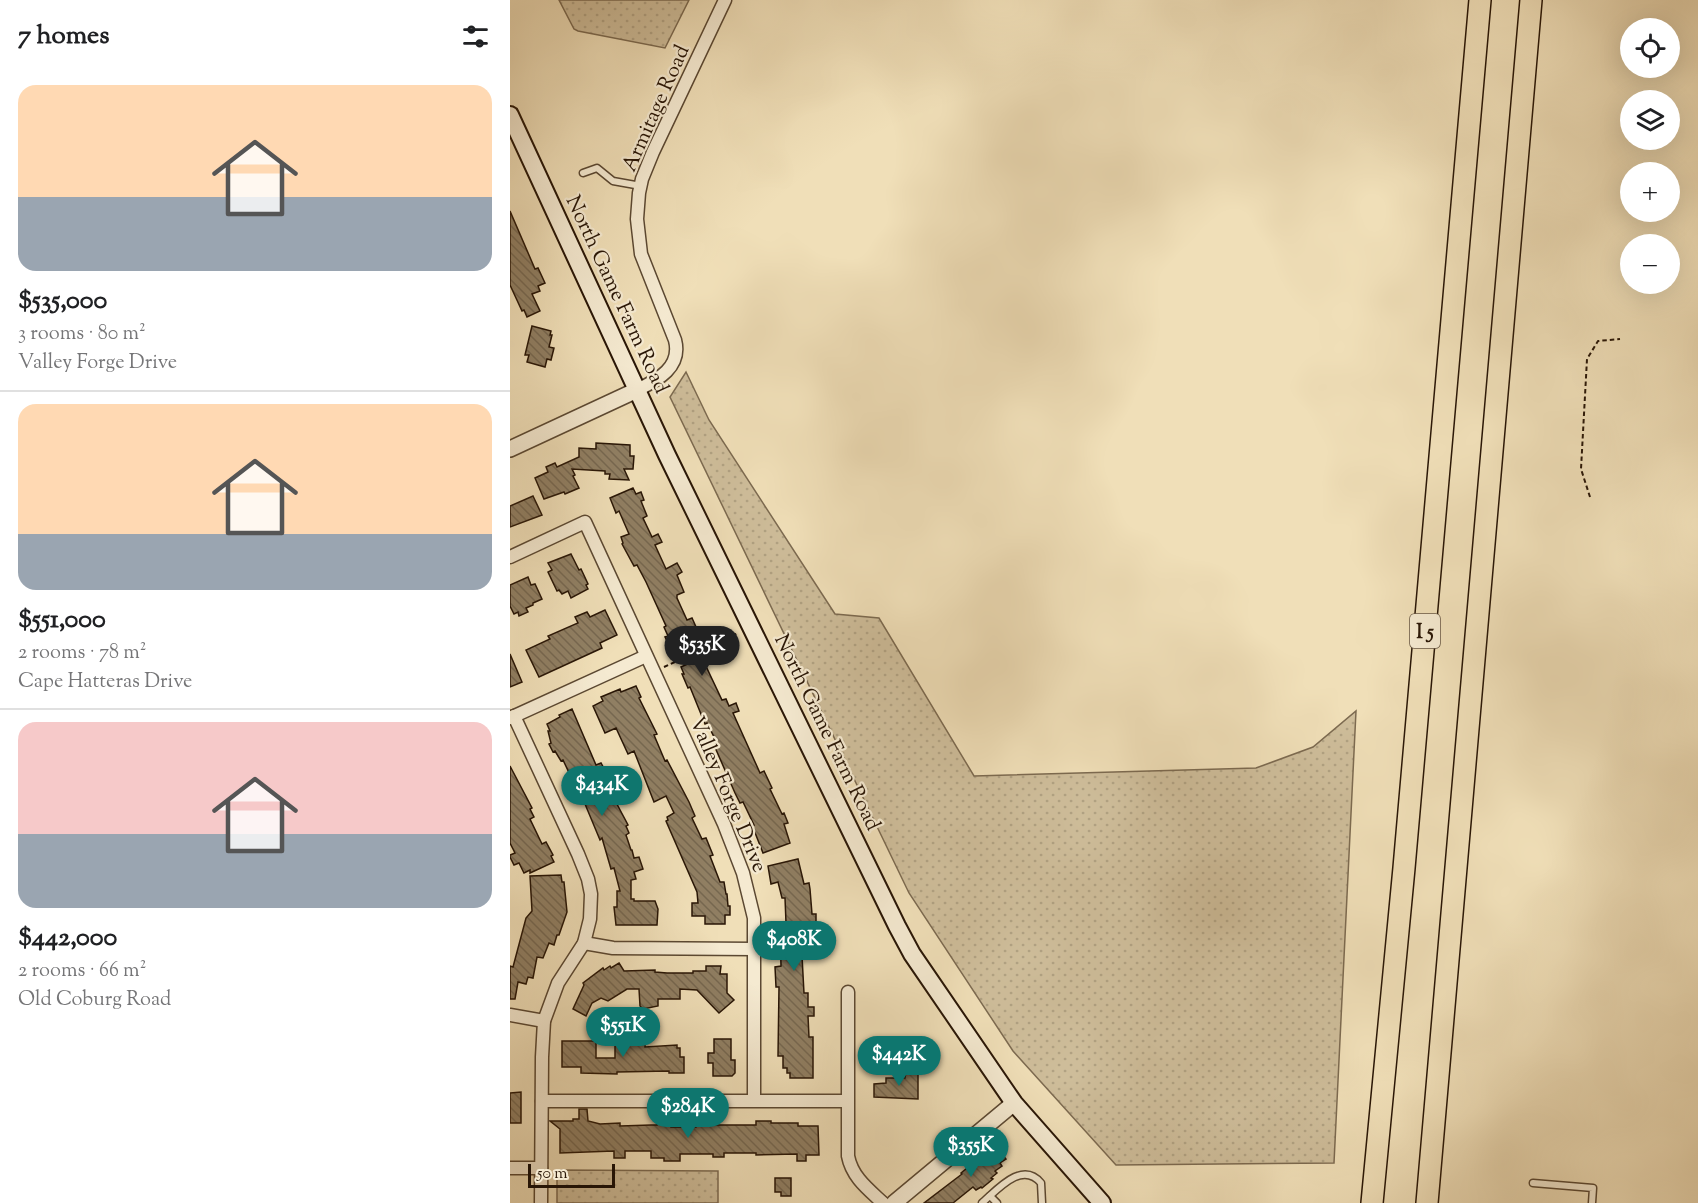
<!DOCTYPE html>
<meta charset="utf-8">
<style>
:root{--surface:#fff;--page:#f2f2f2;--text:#202124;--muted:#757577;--line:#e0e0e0;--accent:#0f766e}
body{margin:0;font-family:"Sorts Mill Goudy",serif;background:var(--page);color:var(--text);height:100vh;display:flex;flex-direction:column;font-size:22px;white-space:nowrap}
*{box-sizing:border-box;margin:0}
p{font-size:20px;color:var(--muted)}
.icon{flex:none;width:33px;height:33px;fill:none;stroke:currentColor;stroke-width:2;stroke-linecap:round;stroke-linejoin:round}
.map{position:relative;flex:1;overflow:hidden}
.panel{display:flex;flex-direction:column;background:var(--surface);width:510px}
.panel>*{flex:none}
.controls{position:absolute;left:1110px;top:18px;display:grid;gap:12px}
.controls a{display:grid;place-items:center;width:60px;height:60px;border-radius:50%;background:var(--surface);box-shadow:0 6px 24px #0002;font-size:30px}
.scale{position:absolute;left:18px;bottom:15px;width:87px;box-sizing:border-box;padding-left:6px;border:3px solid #291606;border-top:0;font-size:16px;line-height:21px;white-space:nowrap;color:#291606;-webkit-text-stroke:4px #f5ead1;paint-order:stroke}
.price{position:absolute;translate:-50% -51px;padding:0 14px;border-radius:21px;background:var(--accent);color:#fff;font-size:20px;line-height:39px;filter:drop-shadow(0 2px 3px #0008)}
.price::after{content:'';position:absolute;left:50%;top:36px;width:18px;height:14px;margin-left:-9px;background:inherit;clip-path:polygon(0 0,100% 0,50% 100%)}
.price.selected{background:#222;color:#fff}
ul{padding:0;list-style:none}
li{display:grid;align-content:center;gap:12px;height:318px;padding:0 18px}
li+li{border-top:2px solid var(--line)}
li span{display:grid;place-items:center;height:186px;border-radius:18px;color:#555}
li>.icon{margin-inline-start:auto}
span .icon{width:108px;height:108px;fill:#fffc;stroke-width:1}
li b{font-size:26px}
h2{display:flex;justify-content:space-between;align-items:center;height:72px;padding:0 18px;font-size:26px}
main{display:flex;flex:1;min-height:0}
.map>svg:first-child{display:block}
</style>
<main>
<section class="panel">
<h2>7 homes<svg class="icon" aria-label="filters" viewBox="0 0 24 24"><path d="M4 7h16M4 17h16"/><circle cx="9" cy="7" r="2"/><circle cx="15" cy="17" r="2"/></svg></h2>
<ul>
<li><span style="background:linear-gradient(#ffd9b3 60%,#9aa5b1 0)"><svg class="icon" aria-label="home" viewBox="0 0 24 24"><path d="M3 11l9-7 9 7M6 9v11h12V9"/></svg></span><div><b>$535,000</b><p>3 rooms · 80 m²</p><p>Valley Forge Drive</p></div></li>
<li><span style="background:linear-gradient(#ffd9b3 70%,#9aa5b1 0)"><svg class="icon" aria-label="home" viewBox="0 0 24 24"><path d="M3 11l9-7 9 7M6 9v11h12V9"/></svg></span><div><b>$551,000</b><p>2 rooms · 78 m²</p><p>Cape Hatteras Drive</p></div></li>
<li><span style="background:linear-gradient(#f6c9c9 60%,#9aa5b1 0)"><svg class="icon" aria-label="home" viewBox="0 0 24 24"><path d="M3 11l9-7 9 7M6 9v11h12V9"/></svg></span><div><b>$442,000</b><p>2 rooms · 66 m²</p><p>Old Coburg Road</p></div></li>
</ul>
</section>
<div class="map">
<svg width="1188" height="1203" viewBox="0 0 1188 1203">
<defs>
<pattern id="grass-dots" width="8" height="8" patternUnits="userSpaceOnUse" patternTransform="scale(1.5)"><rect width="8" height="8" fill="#cebd9a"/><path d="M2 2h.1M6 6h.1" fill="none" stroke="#b1a283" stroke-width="1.8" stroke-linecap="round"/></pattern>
<pattern id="building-back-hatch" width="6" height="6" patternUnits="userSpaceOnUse" patternTransform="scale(1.5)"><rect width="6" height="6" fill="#907f63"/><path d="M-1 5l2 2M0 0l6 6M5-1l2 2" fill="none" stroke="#766750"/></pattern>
</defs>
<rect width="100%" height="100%" fill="#f0dfb8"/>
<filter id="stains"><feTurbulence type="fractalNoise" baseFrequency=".00333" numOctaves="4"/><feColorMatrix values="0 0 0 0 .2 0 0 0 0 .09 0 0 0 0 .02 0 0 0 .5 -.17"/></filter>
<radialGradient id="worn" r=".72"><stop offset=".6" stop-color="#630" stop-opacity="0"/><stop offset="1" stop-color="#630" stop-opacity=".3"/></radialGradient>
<!-- grass -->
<g fill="url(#grass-dots)" stroke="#7c6a50" stroke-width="1.5">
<polygon points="49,0 179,0 155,48 68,31 64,29"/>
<polygon points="176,372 199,420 325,614 369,618 464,776 746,768 803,747 846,711 824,1163 606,1165 503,1051 399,893 160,397"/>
<polygon points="47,1170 208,1171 208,1203 47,1203"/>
</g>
<!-- building -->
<g fill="url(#building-back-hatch)" stroke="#291606" stroke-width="1.5">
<polygon points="0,211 25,269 28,268 35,283 28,286 30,291 22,294 30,311 17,317 14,310 12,311 0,285"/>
<polygon points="22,326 41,331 40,335 42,335 39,347 44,348 41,360 37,359 35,367 17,362 19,355 15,355"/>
<polygon points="86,443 120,445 120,456 124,456 123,469 114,469 119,480 99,479 100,474 95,474 95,471 62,469 65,475 63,476 69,488 55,494 54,492 34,499 25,478 38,472 36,467 45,463 47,467 69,457 69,448 86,449"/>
<polygon points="123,488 126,494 131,492 134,500 131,501 137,516 133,518 142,537 148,534 152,542 145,545 156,569 167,563 172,572 167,575 174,592 167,595 167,598 177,620 182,618 186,627 182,629 188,642 185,643 212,700 216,699 219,706 226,703 229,711 223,713 250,773 254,771 262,788 260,789 272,814 274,813 278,823 274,824 280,843 253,853 242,825 244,825 233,802 230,803 225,793 204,745 207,743 197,723 195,724 180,687 178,688 172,674 174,674 171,667 180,663 172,646 162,651 155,637 158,636 154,627 156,626 136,582 127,565 124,566 112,544 113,543 111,537 119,534 109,511 106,513 100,498"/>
<polygon points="23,496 32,515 0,527 0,506"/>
<polygon points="61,554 69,570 71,569 78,584 76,585 78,589 61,598 58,591 52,594 49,590 47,591 38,572 42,570 38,563"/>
<polygon points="18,577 21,585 25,584 32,599 23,603 23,605 16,608 18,612 9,616 8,612 4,614 0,606 0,585"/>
<polygon points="95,610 107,635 90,643 92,648 29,677 16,650 40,639 38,636 68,623 65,617 77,612 80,617"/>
<polygon points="0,654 12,682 0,687"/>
<polygon points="126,686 131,697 129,698 147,734 144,735 155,761 157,760 179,802 185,816 182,818 192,839 196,838 203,855 200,856 210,882 214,882 216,894 217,894 218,906 220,906 220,915 215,915 215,924 195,924 195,916 182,916 182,903 188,903 187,892 156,821 158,820 157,817 164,813 156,796 144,802 124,751 118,754 106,728 95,733 83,706 93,701 91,697 110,689 111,692"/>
<polygon points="62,709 86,765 91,763 97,774 92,776 118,825 116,826 119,833 116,835 121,850 122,850 124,858 129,857 133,869 124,872 126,879 121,880 121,899 124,899 124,901 145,901 148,909 147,925 106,925 104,907 107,907 107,891 110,891 104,868 101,869 92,838 90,840 65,780 63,781 53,760 51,761 45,751 43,752 39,744 41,743 38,731 40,731 37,724 50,717 49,715"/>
<polygon points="0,766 22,808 20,809 24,817 20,819 32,844 36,842 43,855 41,856 44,862 20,873 20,870 14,873 9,863 4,865 0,857 0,855 5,853 0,843"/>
<polygon points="288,859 294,884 299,883 300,889 302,914 306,914 306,924 300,924 300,938 288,938 288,956 292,956 294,993 298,993 298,1007 304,1007 304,1016 298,1016 299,1037 303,1037 303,1078 280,1078 280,1073 277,1073 277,1068 273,1068 273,1056 268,1056 269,987 266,987 265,967 271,966 270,923 276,923 275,898 272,898 268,882 261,884 258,866"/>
<polygon points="51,875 52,882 54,882 57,912 49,935 47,935 44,945 39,943 33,958 27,957 23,978 18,977 16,984 8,982 5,999 0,999 0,966 3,967 16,918 22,911 20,876"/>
<polygon points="109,963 114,971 145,970 145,972 157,973 183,973 183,971 196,971 196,966 211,966 210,974 217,974 217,993 224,1000 209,1013 187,990 170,989 170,999 148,999 148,1006 133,1009 130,1006 129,989 117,989 98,1001 91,998 82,1003 76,1016 63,1009 74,985 73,983 93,968 94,970 100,966 101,968"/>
<polygon points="124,1038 135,1038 135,1047 167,1045 167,1048 170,1048 170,1057 174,1057 174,1073 159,1073 159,1071 107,1072 107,1074 71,1073 71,1067 52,1067 52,1041 86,1041 86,1058 105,1058 105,1043 124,1043"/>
<polygon points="204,1039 221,1039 221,1060 225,1060 225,1073 222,1076 203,1076 203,1063 198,1063 198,1053 204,1053"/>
<polygon points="396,1071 408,1071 408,1099 364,1097 364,1084 376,1083 376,1078 395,1078"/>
<polygon points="11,1092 11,1123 0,1123 0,1093"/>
<polygon points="69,1109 77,1109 78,1121 90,1124 110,1123 110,1126 141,1125 147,1125 147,1122 161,1122 161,1127 186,1127 186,1125 190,1125 190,1123 204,1123 204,1125 246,1125 246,1121 261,1121 261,1123 288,1123 288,1126 308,1126 309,1155 296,1155 296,1161 287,1161 287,1154 246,1155 246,1153 214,1153 214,1157 203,1157 203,1154 170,1154 170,1161 154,1161 154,1158 141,1158 141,1151 115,1151 115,1158 104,1158 104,1151 50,1153 50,1129 40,1121 63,1121 63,1119 69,1119"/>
<polygon points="486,1147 496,1159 490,1163 492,1166 485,1171 487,1173 481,1178 483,1179 472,1188 471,1187 466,1190 463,1187 443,1203 414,1203 452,1174 451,1173 472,1156 474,1157"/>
<polygon points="265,1178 281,1178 281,1196 271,1196 271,1192 265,1192"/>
</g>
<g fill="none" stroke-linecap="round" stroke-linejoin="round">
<!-- service casing -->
<g stroke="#5b4832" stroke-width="9">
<g id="service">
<polyline points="73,173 87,168 103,181 131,186"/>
<polyline points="1023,1183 1083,1188 1082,1203"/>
<polyline points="480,1196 487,1203"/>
<path d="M472 1203C487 1190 512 1160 531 1183L532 1203"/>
</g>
</g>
<!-- minor casing -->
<g stroke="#5b4832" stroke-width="15">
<g id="minor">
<path d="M127 390C148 380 172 367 165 340L131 254 127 219 129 193 132 179 143 152 215 0"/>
<polyline points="0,557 75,522 214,824 233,873 244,918 244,1100"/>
<polyline points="4,716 68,854 78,879 81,894 80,919 74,943 48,983 34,1021 32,1057 31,1203"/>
<polyline points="0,718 136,656"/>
<polyline points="74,943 103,948 245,949"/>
<path d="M338 992V1156C342 1177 358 1189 373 1203"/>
<polyline points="0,1015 34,1021"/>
<polyline points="32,1101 337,1101"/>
<polyline points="0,1168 31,1168"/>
</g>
</g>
<!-- tertiary casing -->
<g stroke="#5b4832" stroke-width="18">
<g id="tertiary">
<polyline points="0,449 127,390"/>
<polyline points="384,1203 504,1103"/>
</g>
</g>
<!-- secondary casing -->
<g stroke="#291606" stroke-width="20">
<polyline id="secondary" points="0,115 157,455 387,926 402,954 504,1103 592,1203"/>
</g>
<!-- motorway casing -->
<g stroke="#291606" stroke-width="24">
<g id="motorway">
<polyline points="862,1203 894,868 970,0"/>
<polyline points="917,1203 1021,0"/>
</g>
</g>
<!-- path -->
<g stroke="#291606" stroke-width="2" stroke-dasharray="4.5 3" stroke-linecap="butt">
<polyline points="1080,497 1071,469 1077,359 1088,341 1110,339"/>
<polyline points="154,667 228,633"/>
</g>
<!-- service -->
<use href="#service" stroke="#f5ead1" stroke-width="6"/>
<!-- minor -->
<use href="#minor" stroke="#f5ead1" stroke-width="12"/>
<!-- tertiary -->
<use href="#tertiary" stroke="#f5ead1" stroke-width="15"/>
<!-- secondary -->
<use href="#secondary" stroke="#f5ead1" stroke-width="16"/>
<!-- motorway -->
<use href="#motorway" stroke="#f0dfb8" stroke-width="21"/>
</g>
<g text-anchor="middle" stroke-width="4.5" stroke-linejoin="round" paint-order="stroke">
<!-- shield labels -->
<rect fill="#f5ead1" stroke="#665643" stroke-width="1.5" x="900" y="614" width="30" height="34" rx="4.5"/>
<g font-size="20" font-weight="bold" fill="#291606">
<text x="915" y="638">I 5</text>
</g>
<!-- street labels -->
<g font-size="21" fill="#291606" stroke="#f5ead1">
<text transform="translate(145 108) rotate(-66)" y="7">Armitage Road</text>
<text transform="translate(108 294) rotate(65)" y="7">North Game Farm Road</text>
<text transform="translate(318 732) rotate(64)" y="7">North Game Farm Road</text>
<text transform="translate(219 794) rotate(67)" y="7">Valley Forge Drive</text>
</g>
</g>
<rect width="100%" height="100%" filter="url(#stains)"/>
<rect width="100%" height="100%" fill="url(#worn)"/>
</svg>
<div class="controls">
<a><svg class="icon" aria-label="locate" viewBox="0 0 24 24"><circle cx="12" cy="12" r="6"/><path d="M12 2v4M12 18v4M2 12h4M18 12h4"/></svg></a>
<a><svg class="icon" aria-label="layers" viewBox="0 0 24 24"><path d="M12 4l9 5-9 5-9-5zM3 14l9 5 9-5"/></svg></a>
<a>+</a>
<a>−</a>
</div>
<div class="scale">50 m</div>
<b class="price selected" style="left:192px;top:677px">$535K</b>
<b class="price" style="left:92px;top:817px">$434K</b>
<b class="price" style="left:284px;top:972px">$408K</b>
<b class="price" style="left:113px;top:1058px">$551K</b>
<b class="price" style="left:389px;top:1087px">$442K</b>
<b class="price" style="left:178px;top:1139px">$284K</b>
<b class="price" style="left:461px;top:1178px">$355K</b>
</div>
</main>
